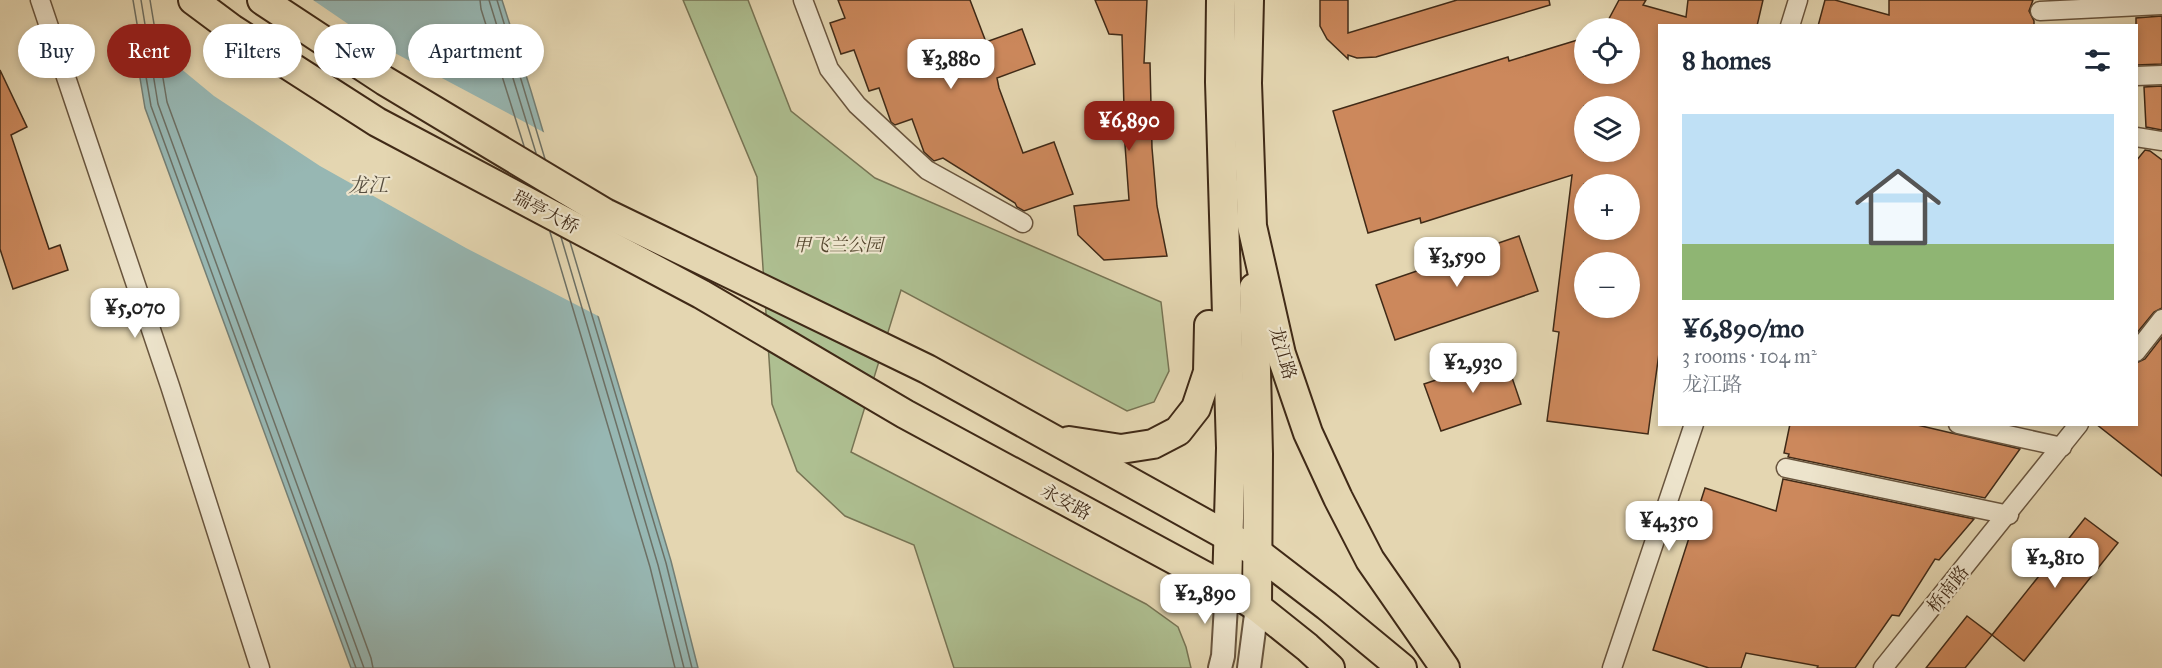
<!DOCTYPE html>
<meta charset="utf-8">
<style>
:root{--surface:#fff;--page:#f2f2f3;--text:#1f2937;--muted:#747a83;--accent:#8f2418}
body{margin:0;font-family:"IM FELL Great Primer","Noto Serif SC",serif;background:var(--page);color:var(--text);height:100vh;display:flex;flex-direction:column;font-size:22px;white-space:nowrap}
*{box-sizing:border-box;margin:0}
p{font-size:20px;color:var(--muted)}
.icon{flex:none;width:33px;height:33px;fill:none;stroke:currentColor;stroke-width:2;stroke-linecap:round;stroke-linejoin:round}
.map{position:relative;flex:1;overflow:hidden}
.sheet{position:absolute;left:1658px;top:24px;width:480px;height:402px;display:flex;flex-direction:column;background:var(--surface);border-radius:0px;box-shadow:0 3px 9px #0003}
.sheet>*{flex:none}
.top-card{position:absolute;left:18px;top:24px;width:570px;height:54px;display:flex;gap:12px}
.fabs{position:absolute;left:1574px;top:18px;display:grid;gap:12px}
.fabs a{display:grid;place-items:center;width:66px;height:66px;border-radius:50%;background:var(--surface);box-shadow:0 3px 9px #0003;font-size:30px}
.price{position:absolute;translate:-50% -51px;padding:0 14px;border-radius:12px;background:#fff;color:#222;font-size:20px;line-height:39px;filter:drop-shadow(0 2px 3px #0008)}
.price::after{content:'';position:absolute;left:50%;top:36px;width:18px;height:14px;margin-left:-9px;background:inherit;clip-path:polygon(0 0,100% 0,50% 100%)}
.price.current{background:var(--accent);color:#fff}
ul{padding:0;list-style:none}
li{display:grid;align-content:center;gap:12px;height:318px;padding:0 24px}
li span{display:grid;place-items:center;height:186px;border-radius:0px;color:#555}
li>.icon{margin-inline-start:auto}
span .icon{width:108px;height:108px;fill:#fffc;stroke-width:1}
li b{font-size:26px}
h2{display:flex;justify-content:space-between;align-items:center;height:72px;padding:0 24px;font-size:26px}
.chip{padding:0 21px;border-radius:27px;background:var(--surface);box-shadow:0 3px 9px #0003;font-size:21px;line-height:54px}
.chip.current{background:var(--accent);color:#fff}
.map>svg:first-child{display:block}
</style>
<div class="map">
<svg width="2162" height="668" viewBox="0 0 2162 668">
<rect width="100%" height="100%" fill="#e4d6b1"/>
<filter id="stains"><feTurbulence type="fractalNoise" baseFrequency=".00333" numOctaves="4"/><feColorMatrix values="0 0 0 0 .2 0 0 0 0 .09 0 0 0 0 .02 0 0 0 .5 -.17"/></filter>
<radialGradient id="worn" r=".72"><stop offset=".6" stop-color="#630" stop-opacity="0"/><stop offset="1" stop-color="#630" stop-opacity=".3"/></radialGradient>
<!-- green -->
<polygon fill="#aebf91" stroke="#777454" stroke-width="1.5" points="683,0 748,0 791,111 875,178 1161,302 1169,371 1154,402 1127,411 901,290 851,452 1146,604 1178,627 1186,647 1191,668 954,668 914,545 845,516 797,471 772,404 757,177"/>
<!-- water -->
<polygon fill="#97b7b3" stroke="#747f75" stroke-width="1.5" points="127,0 502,0 531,91 671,561 698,668 351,668 145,108"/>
<!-- pier -->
<polygon fill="#e4d6b1" points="124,0 313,0 376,43 547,134 602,318 466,248 320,166 214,96 128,25"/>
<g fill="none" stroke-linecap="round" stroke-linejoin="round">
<!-- shore -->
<g stroke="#6c7065" stroke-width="1.5">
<polyline points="133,0 151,106 356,668"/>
<polyline points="141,0 158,104 364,668"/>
<polyline points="150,0 167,102 371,658 373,668"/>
<polyline points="480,0 481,9 524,146"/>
<polyline points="489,0 536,153"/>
<polyline points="497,0 545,159"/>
<polyline points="550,232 650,567 675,668"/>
<polyline points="561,237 658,565 684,668"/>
<polyline points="570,242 666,563 692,668"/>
</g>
</g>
<!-- building -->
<g fill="#cc885c" stroke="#402a17" stroke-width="1.5" fill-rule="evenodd">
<polygon points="838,0 970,0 986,42 1022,29 1035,64 997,78 999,88 1023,153 1054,142 1073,194 1024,211 1017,207 1015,203 943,158 934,161 924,152 912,119 895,125 891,122 879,88 869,91 854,50 841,54 830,23 845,18"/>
<polygon points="1095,0 1147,0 1144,63 1150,63 1152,148 1157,206 1167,256 1104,260 1078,235 1074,206 1129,200 1125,145 1122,35 1109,34"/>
<polygon points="1320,0 1348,0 1348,33 1457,0 1549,0 1550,5 1376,57 1357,58 1348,55 1348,59 1327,39 1320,26"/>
<path d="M1619 0H1646L1643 5 1686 17 1688 0H1763L1757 26H1659V353L1648 434 1547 421 1559 332 1553 331 1572 175 1421 223 1420 218 1368 233 1333 111 1508 57 1509 61 1584 38V74H1629V28H1604ZM1584 106H1629V152H1584ZM1584 184H1629V230H1584ZM1584 262H1629V308H1584Z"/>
<polygon points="1825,0 1835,0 1889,15 1889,0 2033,0 2029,11 2034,21 2034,26 1818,26"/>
<polygon points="2162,16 2162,64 2136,65 2136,18"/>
<polygon points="0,70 27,127 11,135 49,249 60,245 68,270 13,289 0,249"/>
<polygon points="2162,86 2162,130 2146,127 2144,87"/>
<polygon points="2145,150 2150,151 2162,160 2162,308 2154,312 2136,334 2136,161"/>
<polygon points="1519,236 1538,291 1395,340 1376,285"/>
<polygon points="2162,337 2162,476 2096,424 2136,424 2136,363 2145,359"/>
<polygon points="1505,357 1521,404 1441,431 1424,384"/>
<polygon points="1790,424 1913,424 2020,449 1985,498 1788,457 1789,454 1784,453"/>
<polygon points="1783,479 1974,519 1939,560 1935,559 1899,616 1892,615 1855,668 1817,668 1818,666 1746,653 1741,668 1709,668 1653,650 1705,488 1776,511"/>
<polygon points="2085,518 2118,543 2024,661 1992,635"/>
<polygon points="1967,616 1992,635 1965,668 1926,668"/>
</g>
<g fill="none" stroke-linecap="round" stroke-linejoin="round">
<!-- minor casing -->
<g stroke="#69553e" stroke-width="21">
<g id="minor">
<polyline points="40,0 170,386 260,668"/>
<polyline points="803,0 829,69 857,105 927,170 1023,223"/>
<polyline points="2040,11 2162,5"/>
<polyline points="1790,26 1798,0"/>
<polyline points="2136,76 2162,75"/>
<polyline points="2136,137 2162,141"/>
<polyline points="2136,352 2162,319"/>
<polyline points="1958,424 2062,447"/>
<polyline points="1786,468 2009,515"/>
<polyline points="1612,668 1694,424"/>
<polyline points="1883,668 2079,424"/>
</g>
</g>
<!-- tertiary casing -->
<g stroke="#69553e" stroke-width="26">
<g id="tertiary">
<polyline points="1220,668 1223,656 1227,588"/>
<polyline points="1249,668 1257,607"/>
</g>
</g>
<!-- primary casing -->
<g stroke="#402a17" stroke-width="32">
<g id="primary">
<polyline points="193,0 232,29 377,122 701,294 905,414 1227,588 1257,607 1307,647 1330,668"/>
<polyline points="262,0 385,81 605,213 927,369 1258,553 1327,606 1402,668"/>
<polyline points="1221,0 1220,82 1231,448 1227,588"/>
<polyline points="1249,0 1247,83 1252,226 1281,354 1308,433 1338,498 1370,560 1445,668"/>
<polyline points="1254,288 1258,454 1257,607"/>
<polyline points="1069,441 1121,449 1153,444 1178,431 1196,408 1208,372 1209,325"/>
</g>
</g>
<!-- minor -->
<use href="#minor" stroke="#ede4cc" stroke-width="18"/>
<!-- tertiary -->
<use href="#tertiary" stroke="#ede4cc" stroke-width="22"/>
<!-- primary -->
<use href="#primary" stroke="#e4d6b1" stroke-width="28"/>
</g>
<g text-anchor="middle" stroke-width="4.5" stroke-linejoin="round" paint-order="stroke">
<!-- street labels -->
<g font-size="18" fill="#402a17" stroke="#ede4cc">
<text transform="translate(546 212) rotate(28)" y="6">瑞亭大桥</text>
<text transform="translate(1283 353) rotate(74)" y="6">龙江路</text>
<text transform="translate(1066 502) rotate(29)" y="6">永安路</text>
<text transform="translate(1948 589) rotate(-51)" y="6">桥南路</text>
</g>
<!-- park labels -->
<g font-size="18" font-style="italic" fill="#56482f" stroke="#ede4cc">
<text x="838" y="251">甲飞兰公园</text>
</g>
<!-- water labels -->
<g font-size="20" font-style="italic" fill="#564d3e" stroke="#ede4cc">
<text x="368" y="192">龙江</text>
</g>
</g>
<rect width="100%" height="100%" filter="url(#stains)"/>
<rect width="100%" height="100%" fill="url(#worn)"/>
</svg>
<div class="fabs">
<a><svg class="icon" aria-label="locate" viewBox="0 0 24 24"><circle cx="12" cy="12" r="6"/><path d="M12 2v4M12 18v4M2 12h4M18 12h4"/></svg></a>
<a><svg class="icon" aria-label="layers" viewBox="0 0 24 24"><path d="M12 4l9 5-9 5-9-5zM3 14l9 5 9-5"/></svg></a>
<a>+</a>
<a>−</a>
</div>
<b class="price" style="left:951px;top:90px">¥3,880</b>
<b class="price current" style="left:1129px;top:152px">¥6,890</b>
<b class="price" style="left:1457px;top:288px">¥3,590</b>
<b class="price" style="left:135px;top:339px">¥5,070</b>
<b class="price" style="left:1473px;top:394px">¥2,930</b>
<b class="price" style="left:1669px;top:552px">¥4,350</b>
<b class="price" style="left:2055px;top:589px">¥2,810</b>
<b class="price" style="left:1205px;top:625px">¥2,890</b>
<div class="top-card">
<a class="chip">Buy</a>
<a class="chip current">Rent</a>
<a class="chip">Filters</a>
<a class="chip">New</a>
<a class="chip">Apartment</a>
</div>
<section class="sheet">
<h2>8 homes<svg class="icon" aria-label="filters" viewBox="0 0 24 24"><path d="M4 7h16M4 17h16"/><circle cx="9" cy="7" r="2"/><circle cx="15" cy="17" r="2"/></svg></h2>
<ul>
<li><span style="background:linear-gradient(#bfe0f5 70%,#8fb573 0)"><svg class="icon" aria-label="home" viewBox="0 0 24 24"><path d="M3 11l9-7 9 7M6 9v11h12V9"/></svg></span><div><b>¥6,890/mo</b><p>3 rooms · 104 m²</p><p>龙江路</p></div></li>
</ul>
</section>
</div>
